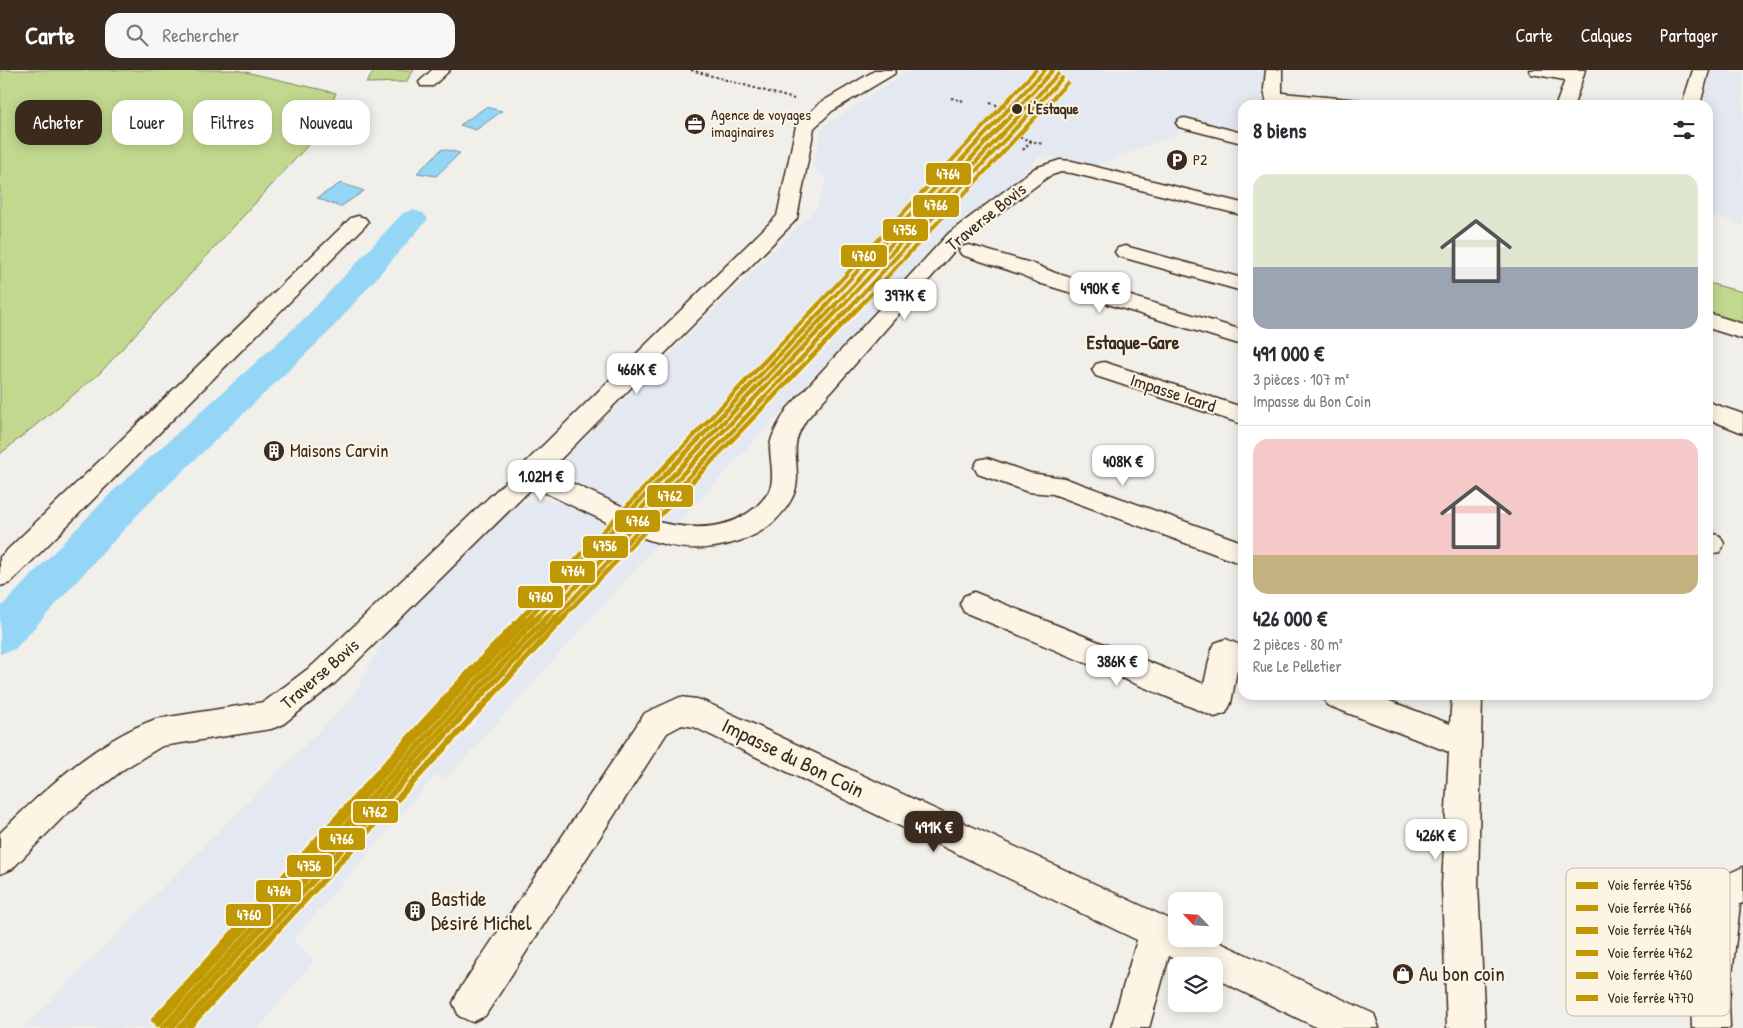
<!DOCTYPE html>
<html lang="fr">
<meta charset="utf-8">
<style>
:root{--surface:#fff;--page:#f7f7f7;--text:#2b2b33;--muted:#7c7c81;--line:#e1e1e2;--accent:#3b2a1e}
body{margin:0;font-family:"Patrick Hand",sans-serif;background:var(--page);color:var(--text);height:100vh;display:flex;flex-direction:column;font-size:19px;white-space:nowrap}
*{box-sizing:border-box;margin:0}
p{font-size:16px;color:var(--muted)}
.icon{flex:none;width:28px;height:28px;fill:none;stroke:currentColor;stroke-width:2;stroke-linecap:round;stroke-linejoin:round}
.map{position:relative;flex:1;overflow:hidden}
.drawer{position:absolute;left:1238px;top:30px;width:475px;height:600px;display:flex;flex-direction:column;background:var(--surface);border-radius:15px;box-shadow:0 2px 12px #0003}
.drawer>*{flex:none}
.guide{position:absolute;left:15px;top:30px;width:475px;height:45px;display:flex;gap:10px}
.needle{width:32px;rotate:295deg}
.tools{position:absolute;left:1168px;top:822px;display:grid;gap:10px}
.tools a{display:grid;place-items:center;width:55px;height:55px;border-radius:10px;background:var(--surface);box-shadow:0 2px 12px #0003;font-size:25px}
.price{position:absolute;translate:-50% -42px;padding:0 11px;border-radius:10px;background:#fff;color:#222;font-size:16px;line-height:32px;filter:drop-shadow(0 1px 2px #0008)}
.price::after{content:'';position:absolute;left:50%;top:30px;width:15px;height:11px;margin-left:-8px;background:inherit;clip-path:polygon(0 0,100% 0,50% 100%)}
.price.active{background:var(--accent);color:#fff}
ul{padding:0;list-style:none}
li{display:grid;align-content:center;gap:10px;height:265px;padding:0 15px}
li+li{border-top:1px solid var(--line)}
li span{display:grid;place-items:center;height:155px;border-radius:15px;color:#555}
li>.icon{margin-inline-start:auto}
span .icon{width:90px;height:90px;fill:#fffc;stroke-width:1}
li b{font-size:21px}
h2{display:flex;justify-content:space-between;align-items:center;height:60px;padding:0 15px;font-size:21px}
.tag{padding:0 18px;border-radius:15px;background:var(--surface);box-shadow:0 2px 12px #0003;font-size:18px;line-height:45px}
.tag.active{background:var(--accent);color:#fff}
header{display:flex;align-items:center;gap:30px;box-sizing:border-box;height:70px;padding:0 25px;background:var(--accent);color:#fff}
header strong{font-size:24px}
nav{display:flex;gap:28px;margin-inline-start:auto;font-size:18px}
.search{width:350px;height:45px;background:var(--page);display:flex;align-items:center;gap:12px;box-sizing:border-box;padding:0 18px;border-radius:15px;color:var(--muted);font-size:19px}
.map>svg:first-child{display:block}
</style>
<header>
<strong>Carte</strong>
<div class="search"><svg class="icon" aria-label="search" viewBox="0 0 24 24"><circle cx="10" cy="10" r="6"/><path d="M15 15l6 6"/></svg>Rechercher</div>
<nav><a>Carte</a><a>Calques</a><a>Partager</a></nav>
</header>
<div class="map">
<svg width="1743" height="958" viewBox="0 0 1743 958">
<rect width="100%" height="100%" fill="#f1efea"/>
<filter id="ink" filterUnits="userSpaceOnUse"><feTurbulence type="fractalNoise" baseFrequency=".02" numOctaves="2"/><feDisplacementMap in="SourceGraphic" scale="10" xChannelSelector="R" yChannelSelector="G"/><feConvolveMatrix kernelMatrix="1 2 1 2 8 2 1 2 1" color-interpolation-filters="sRGB"/></filter>
<g filter="url(#ink)">
<!-- built -->
<g fill="#e4e8f0">
<polygon points="910,0 1267,0 1266,35 1242,35 1242,60 1190,48 1175,65 1097,95 1073,89 1038,87 1017,110 956,154 652,481 446,709 436,705 293,870 314,890 259,958 23,958 353,627 396,546 512,435 532,430 545,429 556,433 578,410 569,402 567,395 568,388 574,379 816,139 827,108 813,97 822,57"/>
<polygon points="1711,0 1743,3 1743,155 1708,144 1708,35 1703,35"/>
</g>
<!-- green -->
<g fill="#c2d88e" stroke="#7e8156">
<polygon points="0,0 237,0 336,23 321,61 99,304 0,384"/>
<polygon points="375,0 414,0 406,12 366,13"/>
<polygon points="1708,213 1743,222 1743,258 1708,246"/>
</g>
<!-- water -->
<g fill="#95d5f6" stroke="#7191a0">
<polygon points="486,37 502,41 476,60 460,55"/>
<polygon points="442,79 460,83 436,106 417,103"/>
<polygon points="341,113 364,121 340,137 317,128"/>
</g>
<g fill="none" stroke-linecap="round" stroke-linejoin="round">
<!-- canal -->
<polygon fill="#95d5f6" fill-rule="evenodd" points="413,140 423,143 428,149 329,262 141,441 15,579 0,584 0,538 113,421 305,248 403,143"/>
<!-- minor casing -->
<g stroke="#3b2a1e" stroke-width="3">
<g id="minor">
<polygon points="432,0 450,0 433,16 421,16 419,12"/>
<path d="M876 0H896L894 4 832 41 814 58 797 148 794 152 548 402 654 451C689 460 727 462 756 437 762 431 769 424 771 416 774 403 770 390 770 377 771 364 781 350 787 339L949 163 1035 98 1060 90 1072 91 1242 133V145L1072 103 1061 102 1049 106 963 171 806 350C802 357 797 365 796 374 794 394 802 411 791 430 779 451 762 464 739 471 686 489 646 471 598 448 576 438 555 427 533 417L335 613 282 655 271 659 162 676 124 699 64 746 12 799 0 804V763C45 719 96 671 156 649L264 632 313 595 521 397 777 146 796 56 820 33Z"/>
<polygon points="1266,0 1282,0 1282,23 1360,30 1366,31 1369,35 1267,35 1264,19"/>
<polygon points="1529,0 1585,0 1574,35 1556,35 1565,10 1531,4"/>
<polygon points="1693,0 1709,0 1700,35 1682,35"/>
<polygon points="1185,48 1242,63 1242,73 1179,57 1176,53 1179,49"/>
<polygon points="358,146 365,148 368,152 365,156 10,513 0,516 0,487 351,148"/>
<polygon points="969,175 1034,194 1055,203 1242,260 1242,275 1039,213 1020,204 962,185 959,181 962,177"/>
<polygon points="1125,176 1242,208 1242,221 1118,186 1115,182 1118,178"/>
<polygon points="1708,243 1743,254 1743,269 1708,258"/>
<polygon points="1104,292 1242,337 1242,354 1096,306 1092,300 1096,294"/>
<polygon points="1708,332 1743,344 1743,363 1708,349"/>
<polygon points="987,388 1030,403 1064,408 1242,472 1242,494 1053,424 1028,422 978,404 974,397 978,390"/>
<polygon points="1708,462 1720,466 1724,474 1720,482 1708,484"/>
<polygon points="974,522 1204,614 1211,582 1215,573 1226,569 1242,576 1242,602 1237,600 1231,633 1226,643 1215,647 964,542 960,534 964,526"/>
<polygon points="1323,625 1374,625 1450,654 1452,625 1482,625 1478,815 1485,958 1447,958 1442,815 1449,682 1327,635"/>
<polygon points="680,627 697,629 708,633 1176,852 1176,869 1212,869 1374,944 1379,958 1318,958 1214,908 1214,896 1190,896 1169,886 1149,958 1111,958 1137,870 694,657 682,655 667,663 485,946 472,952 459,946 453,933 459,920 645,643"/>
<polygon points="1743,797 1743,833 1740,834 1729,931 1730,958 1692,958 1691,931 1706,823 1712,811"/>
</g>
</g>
<!-- path -->
<g stroke="#3b2a1e" stroke-width="2" stroke-dasharray="2.5 2.5" stroke-linecap="butt">
<polyline points="691,0 794,29"/>
<polyline points="951,28 964,31"/>
<polyline points="990,33 1009,39"/>
<polyline points="980,58 1000,36"/>
<polyline points="1015,66 1042,74"/>
<polyline points="1023,80 1031,71"/>
</g>
<!-- minor -->
<use href="#minor" fill="#fcf5e5" fill-rule="evenodd"/>
<!-- rail-1-far2 casing -->
<g stroke="#fcf5e5" stroke-width="6">
<polyline id="rail-1-far2" points="834,236 1053,0"/>
</g>
<!-- rail-1-far1 casing -->
<g stroke="#fcf5e5" stroke-width="8">
<polyline id="rail-1-far1" points="538,547 835,235"/>
</g>
<!-- rail-1 casing -->
<g stroke="#fcf5e5" stroke-width="10">
<polyline id="rail-1" points="163,958 467,622 539,546"/>
</g>
<!-- rail-2-far2 casing -->
<g stroke="#fcf5e5" stroke-width="6">
<polyline id="rail-2-far2" points="842,236 1058,4"/>
</g>
<!-- rail-2-far1 casing -->
<g stroke="#fcf5e5" stroke-width="8">
<polyline id="rail-2-far1" points="547,547 843,235"/>
</g>
<!-- rail-2 casing -->
<g stroke="#fcf5e5" stroke-width="10">
<polyline id="rail-2" points="171,958 472,626 548,546"/>
</g>
<!-- rail-3-far2 casing -->
<g stroke="#fcf5e5" stroke-width="6">
<polyline id="rail-3-far2" points="825,236 1045,0"/>
</g>
<!-- rail-3-far1 casing -->
<g stroke="#fcf5e5" stroke-width="8">
<polyline id="rail-3-far1" points="529,547 827,235"/>
</g>
<!-- rail-3 casing -->
<g stroke="#fcf5e5" stroke-width="10">
<polyline id="rail-3" points="158,954 462,618 531,546"/>
</g>
<!-- rail-4-far2 casing -->
<g stroke="#fcf5e5" stroke-width="6">
<polyline id="rail-4-far2" points="851,236 1062,8"/>
</g>
<!-- rail-4-far1 casing -->
<g stroke="#fcf5e5" stroke-width="8">
<polyline id="rail-4-far1" points="556,547 852,235"/>
</g>
<!-- rail-4 casing -->
<g stroke="#fcf5e5" stroke-width="10">
<polyline id="rail-4" points="180,958 476,631 557,546"/>
</g>
<!-- rail-5-far2 casing -->
<g stroke="#fcf5e5" stroke-width="6">
<polyline id="rail-5-far2" points="817,236 1036,0"/>
</g>
<!-- rail-5-far1 casing -->
<g stroke="#fcf5e5" stroke-width="8">
<polyline id="rail-5-far1" points="522,547 818,235"/>
</g>
<!-- rail-5 casing -->
<g stroke="#fcf5e5" stroke-width="10">
<polyline id="rail-5" points="154,950 458,614 523,546"/>
</g>
<!-- rail-6-far2 casing -->
<g stroke="#fcf5e5" stroke-width="6">
<polyline id="rail-6-far2" points="860,236 1067,13"/>
</g>
<!-- rail-6-far1 casing -->
<g stroke="#fcf5e5" stroke-width="8">
<polyline id="rail-6-far1" points="563,547 861,235"/>
</g>
<!-- rail-6 casing -->
<g stroke="#fcf5e5" stroke-width="10">
<polyline id="rail-6" points="188,958 565,546"/>
</g>
<!-- rail-1-far2 -->
<use href="#rail-1-far2" stroke="#c09804" stroke-width="4"/>
<!-- rail-1-far1 -->
<use href="#rail-1-far1" stroke="#c09804" stroke-width="4.5"/>
<!-- rail-1 -->
<use href="#rail-1" stroke="#c09804" stroke-width="6"/>
<!-- rail-2-far2 -->
<use href="#rail-2-far2" stroke="#c09804" stroke-width="4"/>
<!-- rail-2-far1 -->
<use href="#rail-2-far1" stroke="#c09804" stroke-width="4.5"/>
<!-- rail-2 -->
<use href="#rail-2" stroke="#c09804" stroke-width="6"/>
<!-- rail-3-far2 -->
<use href="#rail-3-far2" stroke="#c09804" stroke-width="4"/>
<!-- rail-3-far1 -->
<use href="#rail-3-far1" stroke="#c09804" stroke-width="4.5"/>
<!-- rail-3 -->
<use href="#rail-3" stroke="#c09804" stroke-width="6"/>
<!-- rail-4-far2 -->
<use href="#rail-4-far2" stroke="#c09804" stroke-width="4"/>
<!-- rail-4-far1 -->
<use href="#rail-4-far1" stroke="#c09804" stroke-width="4.5"/>
<!-- rail-4 -->
<use href="#rail-4" stroke="#c09804" stroke-width="6"/>
<!-- rail-5-far2 -->
<use href="#rail-5-far2" stroke="#c09804" stroke-width="4"/>
<!-- rail-5-far1 -->
<use href="#rail-5-far1" stroke="#c09804" stroke-width="4.5"/>
<!-- rail-5 -->
<use href="#rail-5" stroke="#c09804" stroke-width="6"/>
<!-- rail-6-far2 -->
<use href="#rail-6-far2" stroke="#c09804" stroke-width="4"/>
<!-- rail-6-far1 -->
<use href="#rail-6-far1" stroke="#c09804" stroke-width="4.5"/>
<!-- rail-6 -->
<use href="#rail-6" stroke="#c09804" stroke-width="6"/>
</g>
</g>
<!-- icons -->
<defs>
<g id="office-disc" transform="scale(1.125)"><circle r="9.5" fill="#3b2a1e" stroke="#fcf5e5"/><path d="M-6-3h4V-5.5h4V-3h4V5H-6ZM-1-4.5V-3h2v-1.5ZM-6 0V1H6V0Z" fill="#fff"/></g>
<g id="parking-disc" transform="scale(1.125)"><circle r="9.5" fill="#3b2a1e" stroke="#fcf5e5"/><path d="M-3.5-5.5H1a3.5 3.5 0 0 1 0 7H-1V5.5H-3.5ZM-1-3.4V-.6H.8a1.4 1.4 0 0 0 0-2.8Z" fill="#fff"/></g>
<g id="building-disc" transform="scale(1.125)"><circle r="9.5" fill="#3b2a1e" stroke="#fcf5e5"/><path d="M-4-6H4V6H1V3H-1V6H-4ZM-2.5-4.3h1.7v1.8h-1.7ZM.8-4.3h1.7v1.8H.8ZM-2.5-1h1.7V.8h-1.7ZM.8-1h1.7V.8H.8Z" fill="#fff"/></g>
<g id="shop-disc" transform="scale(1.125)"><circle r="9.5" fill="#3b2a1e" stroke="#fcf5e5"/><path d="M-5-2.5h2.3a2.7 3.5 0 0 1 5.4 0H5L5.5 6h-11ZM-1.5-2.5h3a1.5 2.3 0 0 0-3 0Z" fill="#fff"/></g>
</defs>
<g fill-rule="evenodd">
<use href="#office-disc" x="695" y="54"/>
<use href="#parking-disc" x="1177" y="90"/>
<use href="#building-disc" x="274" y="381"/>
<use href="#building-disc" x="415" y="841"/>
<use href="#shop-disc" x="1403" y="904"/>
</g>
<!-- markers -->
<circle fill="#3b2a1e" stroke="#fcf5e5" stroke-width="2" cx="1017" cy="39" r="6"/>
<g text-anchor="middle" stroke-width="4" stroke-linejoin="round" paint-order="stroke">
<!-- far-stop labels -->
<g font-size="15" font-weight="bold" fill="#3b2a1e" stroke="#fcf5e5" text-anchor="start">
<text x="1028" y="44">L'Estaque</text>
</g>
<!-- far-poi labels -->
<g font-size="15" fill="#3b2a1e" stroke="#fcf5e5" text-anchor="start">
<text x="711" y="50">Agence de voyages<tspan x="711" dy="17">imaginaires</tspan></text>
<text x="1193" y="95">P2</text>
</g>
<!-- street labels -->
<g font-size="18" fill="#3b2a1e" stroke="#fcf5e5">
<text transform="translate(986 147) rotate(-39)" y="6">Traverse Bovis</text>
<text transform="translate(1173 323) rotate(18)" y="6">Impasse Icard</text>
<text transform="translate(320 604) rotate(-41)" y="6">Traverse Bovis</text>
</g>
<!-- poi labels -->
<g font-size="18" fill="#3b2a1e" stroke="#fcf5e5" text-anchor="start">
<text x="290" y="387">Maisons Carvin</text>
</g>
<!-- neighbourhood labels -->
<g font-size="19" font-weight="bold" fill="#3b2a1e" stroke="#fcf5e5">
<text x="1133" y="279">Estaque-Gare</text>
</g>
<!-- near-street labels -->
<g font-size="21" fill="#3b2a1e" stroke="#fcf5e5">
<text transform="translate(793 688) rotate(26)" y="7">Impasse du Bon Coin</text>
</g>
<!-- near-poi labels -->
<g font-size="21" fill="#3b2a1e" stroke="#fcf5e5" text-anchor="start">
<text x="431" y="836">Bastide<tspan x="431" dy="24">Désiré Michel</tspan></text>
<text x="1419" y="911">Au bon coin</text>
</g>
</g>
<!-- legend -->
<rect x="1566" y="798" width="164" height="148" rx="8" fill="#fcf5e5" stroke="#c2b8a9" stroke-width="1"/>
<rect x="1576" y="812" width="22" height="7" fill="#c09804"/>
<rect x="1576" y="835" width="22" height="6" fill="#c09804"/>
<rect x="1576" y="857" width="22" height="7" fill="#c09804"/>
<rect x="1576" y="880" width="22" height="6" fill="#c09804"/>
<rect x="1576" y="902" width="22" height="7" fill="#c09804"/>
<rect x="1576" y="925" width="22" height="6" fill="#c09804"/>
<g font-size="14" fill="#3b2a1e">
<text x="1607" y="820">Voie ferrée 4756</text>
<text x="1607" y="843">Voie ferrée 4766</text>
<text x="1607" y="865">Voie ferrée 4764</text>
<text x="1607" y="888">Voie ferrée 4762</text>
<text x="1607" y="910">Voie ferrée 4760</text>
<text x="1607" y="933">Voie ferrée 4770</text>
</g>
<g stroke="#fcf5e5" stroke-width="2">
<rect x="925" y="92" width="47" height="24" rx="5" fill="#c09804"/>
<rect x="912" y="124" width="48" height="24" rx="5" fill="#c09804"/>
<rect x="882" y="148" width="47" height="24" rx="5" fill="#c09804"/>
<rect x="840" y="174" width="48" height="24" rx="5" fill="#c09804"/>
<rect x="646" y="414" width="48" height="24" rx="5" fill="#c09804"/>
<rect x="614" y="439" width="47" height="24" rx="5" fill="#c09804"/>
<rect x="582" y="465" width="47" height="24" rx="5" fill="#c09804"/>
<rect x="549" y="490" width="47" height="24" rx="5" fill="#c09804"/>
<rect x="517" y="515" width="47" height="24" rx="5" fill="#c09804"/>
<rect x="352" y="730" width="47" height="24" rx="5" fill="#c09804"/>
<rect x="318" y="757" width="48" height="24" rx="5" fill="#c09804"/>
<rect x="286" y="784" width="47" height="24" rx="5" fill="#c09804"/>
<rect x="255" y="809" width="47" height="24" rx="5" fill="#c09804"/>
<rect x="225" y="833" width="47" height="24" rx="5" fill="#c09804"/>
</g>
<g font-size="14" text-anchor="middle" font-weight="bold" fill="#fff">
<text x="948" y="109">4764</text>
<text x="936" y="140">4766</text>
<text x="905" y="165">4756</text>
<text x="864" y="191">4760</text>
<text x="670" y="431">4762</text>
<text x="638" y="456">4766</text>
<text x="605" y="481">4756</text>
<text x="573" y="506">4764</text>
<text x="541" y="532">4760</text>
<text x="375" y="747">4762</text>
<text x="342" y="774">4766</text>
<text x="309" y="801">4756</text>
<text x="279" y="826">4764</text>
<text x="249" y="850">4760</text>
</g>
</svg>
<div class="tools">
<a><svg class="needle" viewBox="-14 -14 28 28"><path d="M0-13l5 13h-10z" fill="#e53935"/><path d="M0 13l5-13h-10z" fill="#7c7c81"/></svg></a>
<a><svg class="icon" aria-label="layers" viewBox="0 0 24 24"><path d="M12 4l9 5-9 5-9-5zM3 14l9 5 9-5"/></svg></a>
</div>
<b class="price" style="left:1100px;top:244px">490K €</b>
<b class="price" style="left:905px;top:251px">397K €</b>
<b class="price" style="left:637px;top:325px">466K €</b>
<b class="price" style="left:1123px;top:417px">408K €</b>
<b class="price" style="left:541px;top:432px">1.02M €</b>
<b class="price" style="left:1117px;top:617px">386K €</b>
<b class="price active" style="left:934px;top:783px">491K €</b>
<b class="price" style="left:1436px;top:791px">426K €</b>
<div class="guide">
<a class="tag active">Acheter</a>
<a class="tag">Louer</a>
<a class="tag">Filtres</a>
<a class="tag">Nouveau</a>
</div>
<section class="drawer">
<h2>8 biens<svg class="icon" aria-label="filters" viewBox="0 0 24 24"><path d="M4 7h16M4 17h16"/><circle cx="9" cy="7" r="2"/><circle cx="15" cy="17" r="2"/></svg></h2>
<ul>
<li><span style="background:linear-gradient(#dfe7d0 60%,#9aa5b1 0)"><svg class="icon" aria-label="home" viewBox="0 0 24 24"><path d="M3 11l9-7 9 7M6 9v11h12V9"/></svg></span><div><b>491 000 €</b><p>3 pièces · 107 m²</p><p>Impasse du Bon Coin</p></div></li>
<li><span style="background:linear-gradient(#f6c9c9 75%,#c2b280 0)"><svg class="icon" aria-label="home" viewBox="0 0 24 24"><path d="M3 11l9-7 9 7M6 9v11h12V9"/></svg></span><div><b>426 000 €</b><p>2 pièces · 80 m²</p><p>Rue Le Pelletier</p></div></li>
</ul>
</section>
</div>
